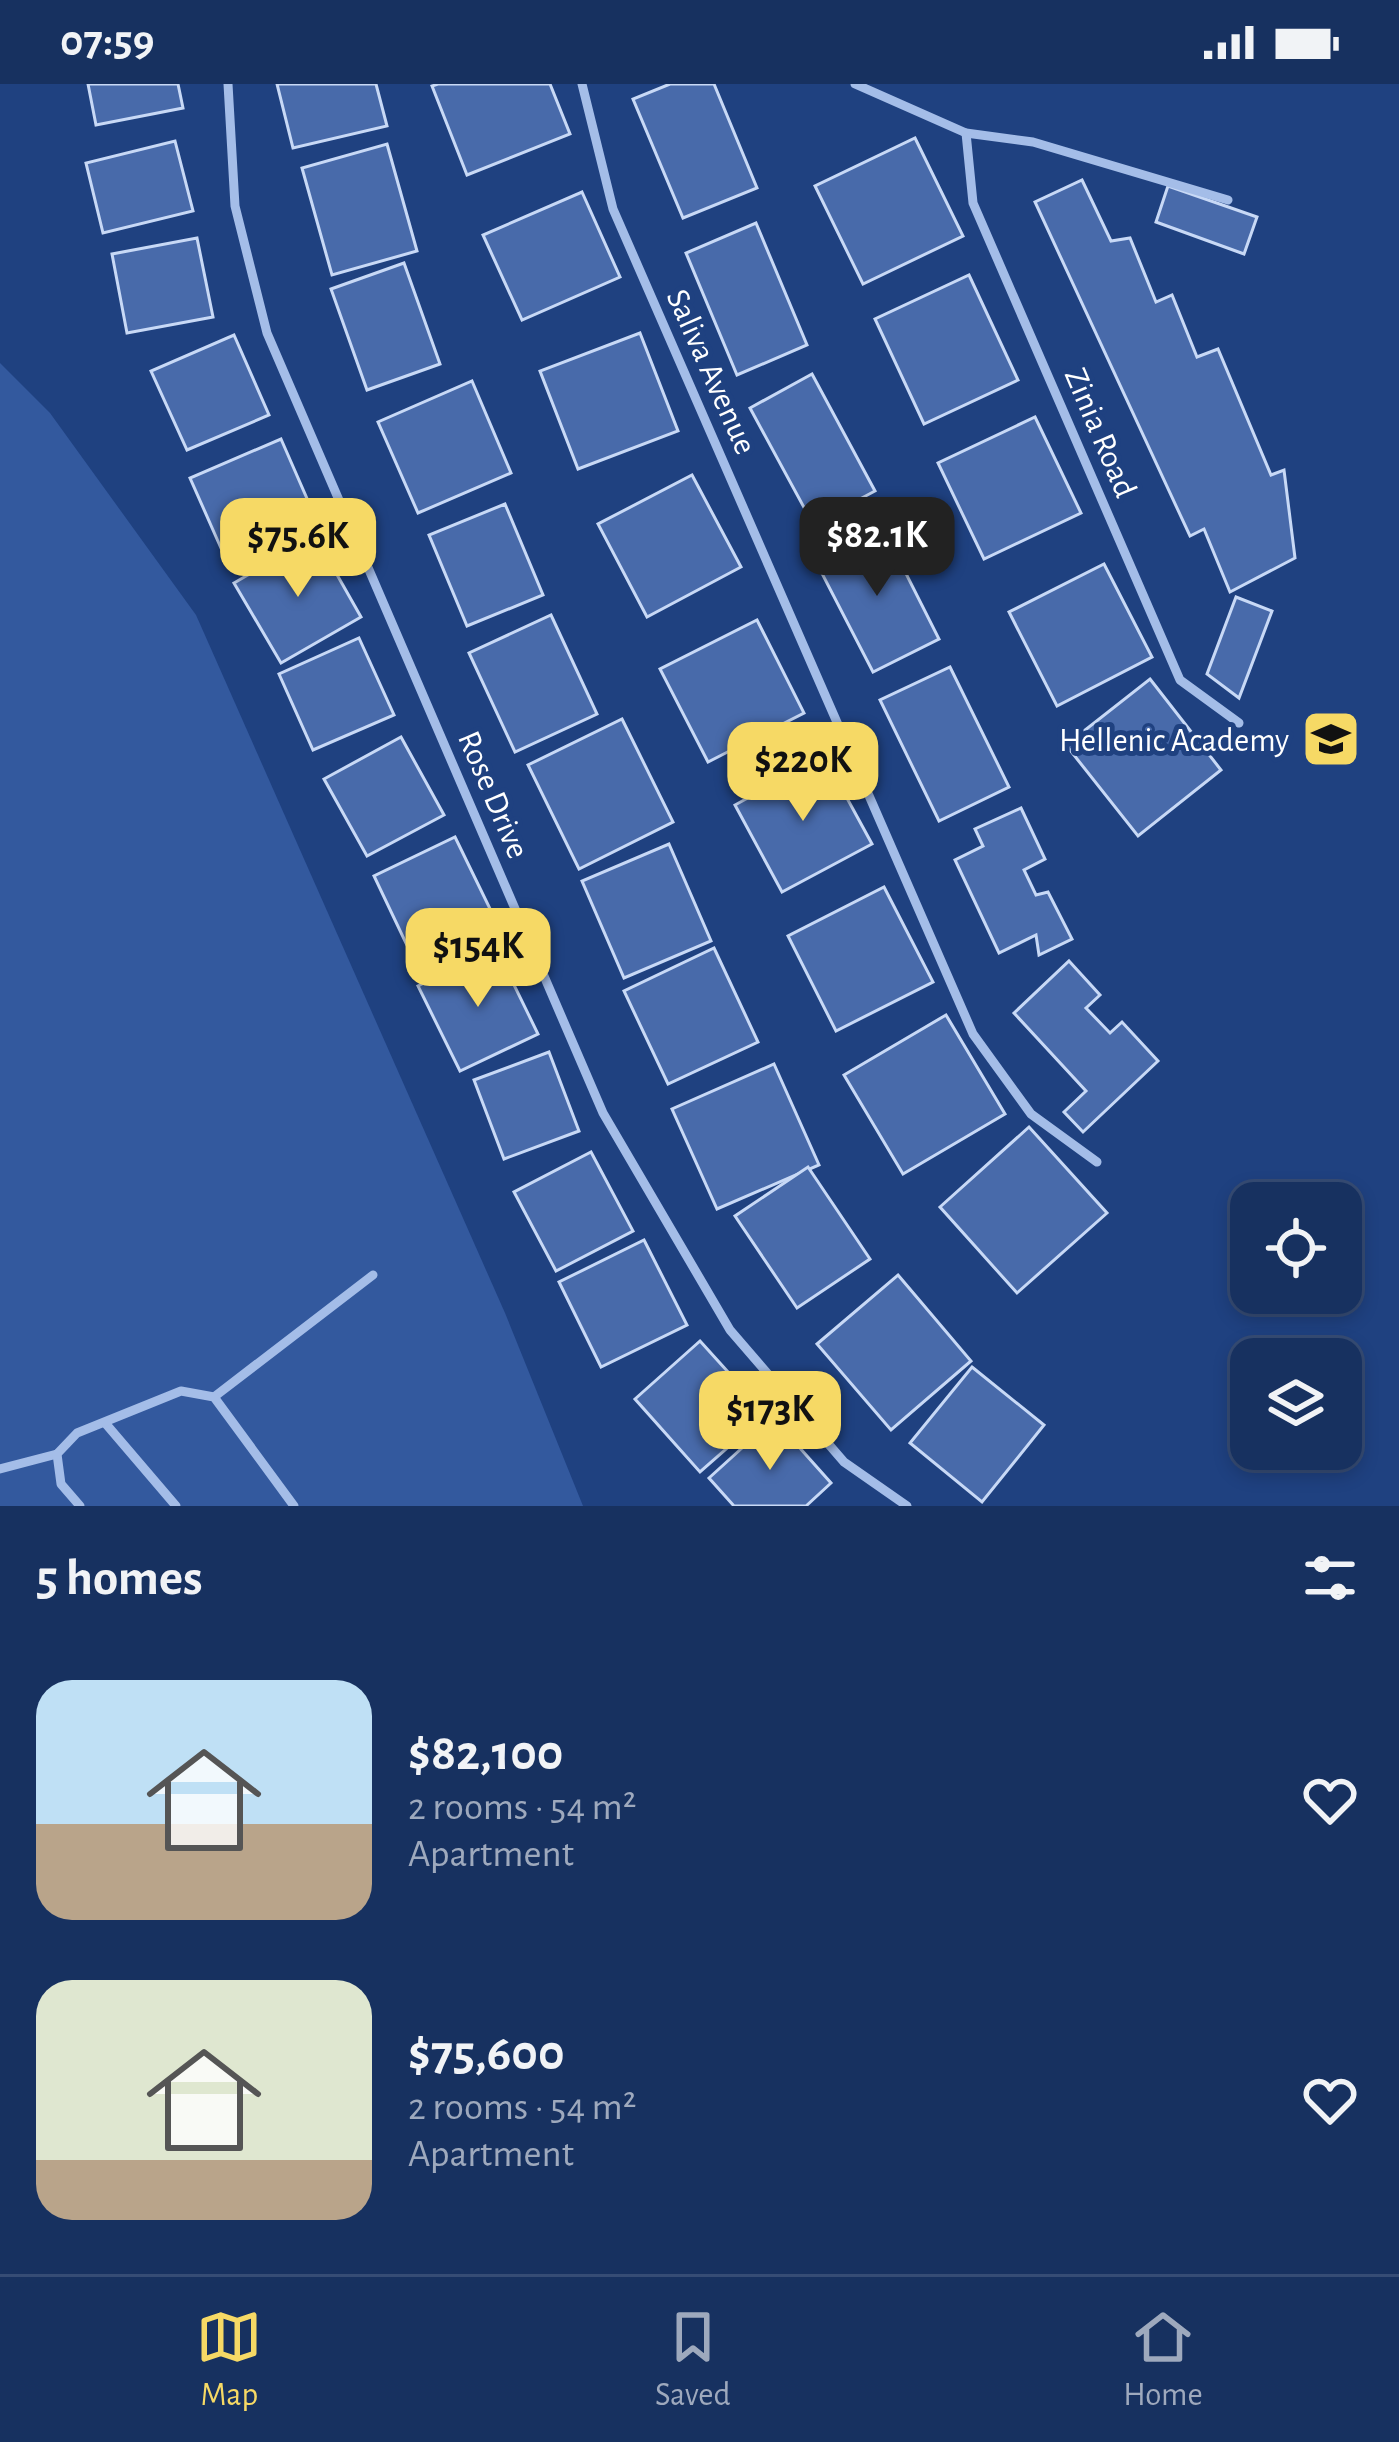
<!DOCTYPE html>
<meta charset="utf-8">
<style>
:root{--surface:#173160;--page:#243d69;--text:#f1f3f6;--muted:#9ea9bd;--line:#364c75;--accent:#f6d965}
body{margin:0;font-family:"Alegreya Sans",sans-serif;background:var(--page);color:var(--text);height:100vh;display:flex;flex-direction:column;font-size:45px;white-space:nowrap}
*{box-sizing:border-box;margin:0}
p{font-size:39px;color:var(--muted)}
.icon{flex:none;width:66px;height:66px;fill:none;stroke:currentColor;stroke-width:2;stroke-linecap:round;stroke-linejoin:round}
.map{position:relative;height:1422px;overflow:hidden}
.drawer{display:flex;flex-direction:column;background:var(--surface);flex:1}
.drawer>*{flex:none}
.fabs{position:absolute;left:1230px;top:1098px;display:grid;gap:24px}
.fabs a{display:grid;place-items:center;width:132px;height:132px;border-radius:24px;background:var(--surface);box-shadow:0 6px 18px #0003,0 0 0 3px var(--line);font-size:60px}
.price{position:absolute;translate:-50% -102px;padding:0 27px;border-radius:24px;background:var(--accent);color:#111;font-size:39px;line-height:78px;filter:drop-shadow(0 3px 6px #0008)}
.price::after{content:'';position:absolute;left:50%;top:72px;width:36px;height:27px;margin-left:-18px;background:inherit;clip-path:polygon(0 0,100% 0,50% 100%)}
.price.on{background:#222;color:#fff}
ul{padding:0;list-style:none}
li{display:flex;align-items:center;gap:36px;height:300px;padding:0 36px}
li span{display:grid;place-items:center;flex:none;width:336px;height:240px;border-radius:36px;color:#555}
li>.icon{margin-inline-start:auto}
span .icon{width:144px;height:144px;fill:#fffc;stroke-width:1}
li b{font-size:51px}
h2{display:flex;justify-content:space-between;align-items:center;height:144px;padding:0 36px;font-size:51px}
.status{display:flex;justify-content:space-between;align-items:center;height:84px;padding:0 60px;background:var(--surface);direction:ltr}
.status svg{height:33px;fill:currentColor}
.tab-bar{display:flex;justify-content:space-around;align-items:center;height:168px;border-top:3px solid var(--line);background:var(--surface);font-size:33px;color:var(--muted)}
.tab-bar a{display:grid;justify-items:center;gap:6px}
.tab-bar .on{color:var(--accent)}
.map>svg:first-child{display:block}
</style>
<div class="status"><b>07:59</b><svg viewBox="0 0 49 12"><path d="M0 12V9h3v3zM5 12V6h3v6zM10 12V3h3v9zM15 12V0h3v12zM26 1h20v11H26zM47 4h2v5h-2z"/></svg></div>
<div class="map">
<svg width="1399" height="1422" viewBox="0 0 1399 1422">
<rect width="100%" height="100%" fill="#1f4180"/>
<!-- green -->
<polygon fill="#33599e" points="0,279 50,329 196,531 505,1229 583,1422 0,1422"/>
<!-- building -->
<g fill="#486aaa" stroke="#c8d9f6" stroke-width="3">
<polygon points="88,0 178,0 183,24 96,41"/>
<polygon points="277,0 376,0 387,42 293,64"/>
<polygon points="438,0 550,0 570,50 467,91 432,2"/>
<polygon points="670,0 714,0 757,104 683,134 633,15"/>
<polygon points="915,54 963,152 863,200 815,102"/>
<polygon points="175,57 193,127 103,149 86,79"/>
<polygon points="387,60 417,167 332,191 302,84"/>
<polygon points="1082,96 1111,157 1130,154 1156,218 1172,211 1197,273 1218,265 1271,391 1284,386 1295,474 1230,508 1204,445 1190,452 1035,118"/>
<polygon points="1168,102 1257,133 1244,170 1156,138"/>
<polygon points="582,108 620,193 522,236 483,151"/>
<polygon points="756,139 807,261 737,291 686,169"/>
<polygon points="197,154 213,233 127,249 112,170"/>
<polygon points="404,179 440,280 367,306 331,205"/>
<polygon points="969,191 1018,296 924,340 875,235"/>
<polygon points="640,249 678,347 578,385 540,287"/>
<polygon points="234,251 269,331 187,366 151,287"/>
<polygon points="812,290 875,407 813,440 750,324"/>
<polygon points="472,297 511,389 418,429 378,338"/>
<polygon points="1035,333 1081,429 984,475 938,379"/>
<polygon points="281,355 312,426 221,464 190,394"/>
<polygon points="692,391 741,483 647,533 598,440"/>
<polygon points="505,420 543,511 467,542 429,451"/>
<polygon points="882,442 939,555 873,588 815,476"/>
<polygon points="315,452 361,533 281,579 234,499"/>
<polygon points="1104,480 1152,573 1057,622 1009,528"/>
<polygon points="1236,513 1272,527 1239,614 1207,590"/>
<polygon points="551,531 597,630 515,668 469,569"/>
<polygon points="757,536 804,629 708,678 660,585"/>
<polygon points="359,554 394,631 313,666 279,590"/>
<polygon points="950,583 1009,703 939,737 880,616"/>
<polygon points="1150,595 1221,686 1138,752 1066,661"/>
<polygon points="622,635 673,738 579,785 528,681"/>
<polygon points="401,653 444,731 367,772 324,695"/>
<polygon points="824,672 872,760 782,808 735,721"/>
<polygon points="1021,724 1045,775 1024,786 1036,811 1048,808 1072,855 1039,871 1036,851 999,869 955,776 983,762 975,745"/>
<polygon points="455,753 496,837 414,876 374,792"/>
<polygon points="669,760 711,857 624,894 582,797"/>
<polygon points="884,803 933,898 836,947 788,852"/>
<polygon points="496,864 538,950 460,987 418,902"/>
<polygon points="714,864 758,958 668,1000 624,907"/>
<polygon points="1069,877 1100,911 1086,924 1110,949 1122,938 1158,977 1083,1048 1064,1028 1086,1007 1014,929"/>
<polygon points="946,931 1005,1030 903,1090 844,991"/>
<polygon points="549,968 579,1047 504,1075 474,996"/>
<polygon points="774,980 819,1081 717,1125 672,1025"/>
<polygon points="1029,1043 1107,1129 1017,1209 940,1123"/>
<polygon points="591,1068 633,1147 556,1187 514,1108"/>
<polygon points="808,1083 870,1175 797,1224 735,1132"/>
<polygon points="644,1156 687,1241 601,1283 559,1198"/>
<polygon points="898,1191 971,1277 891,1346 817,1260"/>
<polygon points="700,1257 766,1330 700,1388 635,1315"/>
<polygon points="972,1283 1044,1341 982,1418 910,1359"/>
<polygon points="774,1335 831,1399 806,1422 734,1422 709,1394"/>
</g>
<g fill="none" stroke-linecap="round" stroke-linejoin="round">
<!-- service -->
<g stroke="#a4bde8" stroke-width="9">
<polyline points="228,0 235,122 267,249 603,1029 730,1246 844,1378 907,1422"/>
<polyline points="582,0 613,125 973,950 1031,1030 1097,1078"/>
<polyline points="855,0 966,49 1033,58 1228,116"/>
<polyline points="966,49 973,119 1180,596 1239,639"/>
<polyline points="214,1313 373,1191"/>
<polyline points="106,1340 176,1422"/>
<polyline points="0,1385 57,1370"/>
<polyline points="80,1422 61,1400 57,1370 77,1349 181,1307 214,1313 294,1422"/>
</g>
</g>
<!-- icons -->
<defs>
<g id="school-square" transform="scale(3)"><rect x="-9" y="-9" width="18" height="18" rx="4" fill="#f6d965" stroke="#1f4180"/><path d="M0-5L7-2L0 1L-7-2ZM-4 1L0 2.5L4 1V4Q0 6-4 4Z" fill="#111"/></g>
</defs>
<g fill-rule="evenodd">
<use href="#school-square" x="1331" y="655"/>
</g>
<g text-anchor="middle" stroke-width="10" stroke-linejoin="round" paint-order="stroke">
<!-- street labels -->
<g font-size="33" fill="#fff" stroke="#1f4180">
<text transform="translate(713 287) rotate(66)" y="12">Saliva Avenue</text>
<text transform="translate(1102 348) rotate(67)" y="12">Zinia Road</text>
<text transform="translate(495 710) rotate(67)" y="12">Rose Drive</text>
</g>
<!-- poi labels -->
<g font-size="33" fill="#fff" stroke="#1f4180" text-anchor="end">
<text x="1289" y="667">Hellenic Academy</text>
</g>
</g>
</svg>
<div class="fabs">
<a><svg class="icon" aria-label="locate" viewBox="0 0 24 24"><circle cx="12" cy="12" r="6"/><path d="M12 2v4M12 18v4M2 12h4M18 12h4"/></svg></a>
<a><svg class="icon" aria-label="layers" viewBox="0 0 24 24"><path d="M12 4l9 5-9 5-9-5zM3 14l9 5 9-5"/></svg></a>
</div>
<b class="price on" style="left:877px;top:515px">$82.1K</b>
<b class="price" style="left:298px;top:516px">$75.6K</b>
<b class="price" style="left:803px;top:740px">$220K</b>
<b class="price" style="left:478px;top:926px">$154K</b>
<b class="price" style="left:770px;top:1389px">$173K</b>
</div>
<section class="drawer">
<h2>5 homes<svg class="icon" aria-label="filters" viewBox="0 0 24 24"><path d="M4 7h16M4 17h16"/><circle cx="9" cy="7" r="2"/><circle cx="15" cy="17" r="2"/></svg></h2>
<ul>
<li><span style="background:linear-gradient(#bfe0f5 60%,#b9a48a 0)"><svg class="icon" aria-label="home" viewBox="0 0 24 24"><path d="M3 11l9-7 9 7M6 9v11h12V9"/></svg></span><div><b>$82,100</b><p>2 rooms · 54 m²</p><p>Apartment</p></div><svg class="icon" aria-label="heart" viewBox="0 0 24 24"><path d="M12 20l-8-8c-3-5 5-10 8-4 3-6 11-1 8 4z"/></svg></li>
<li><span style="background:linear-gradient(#dfe7d0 75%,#b9a48a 0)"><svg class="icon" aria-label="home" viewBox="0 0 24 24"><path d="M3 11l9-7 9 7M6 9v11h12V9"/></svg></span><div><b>$75,600</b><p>2 rooms · 54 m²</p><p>Apartment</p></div><svg class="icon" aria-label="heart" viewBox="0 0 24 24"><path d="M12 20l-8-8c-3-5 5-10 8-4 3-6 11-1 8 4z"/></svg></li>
</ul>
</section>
<nav class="tab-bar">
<a class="on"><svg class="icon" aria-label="map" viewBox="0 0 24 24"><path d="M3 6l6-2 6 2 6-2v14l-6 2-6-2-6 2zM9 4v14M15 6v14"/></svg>Map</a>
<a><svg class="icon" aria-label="saved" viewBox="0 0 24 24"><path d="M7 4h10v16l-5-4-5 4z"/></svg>Saved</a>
<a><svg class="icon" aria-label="home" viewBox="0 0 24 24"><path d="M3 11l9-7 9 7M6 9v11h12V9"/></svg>Home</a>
</nav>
